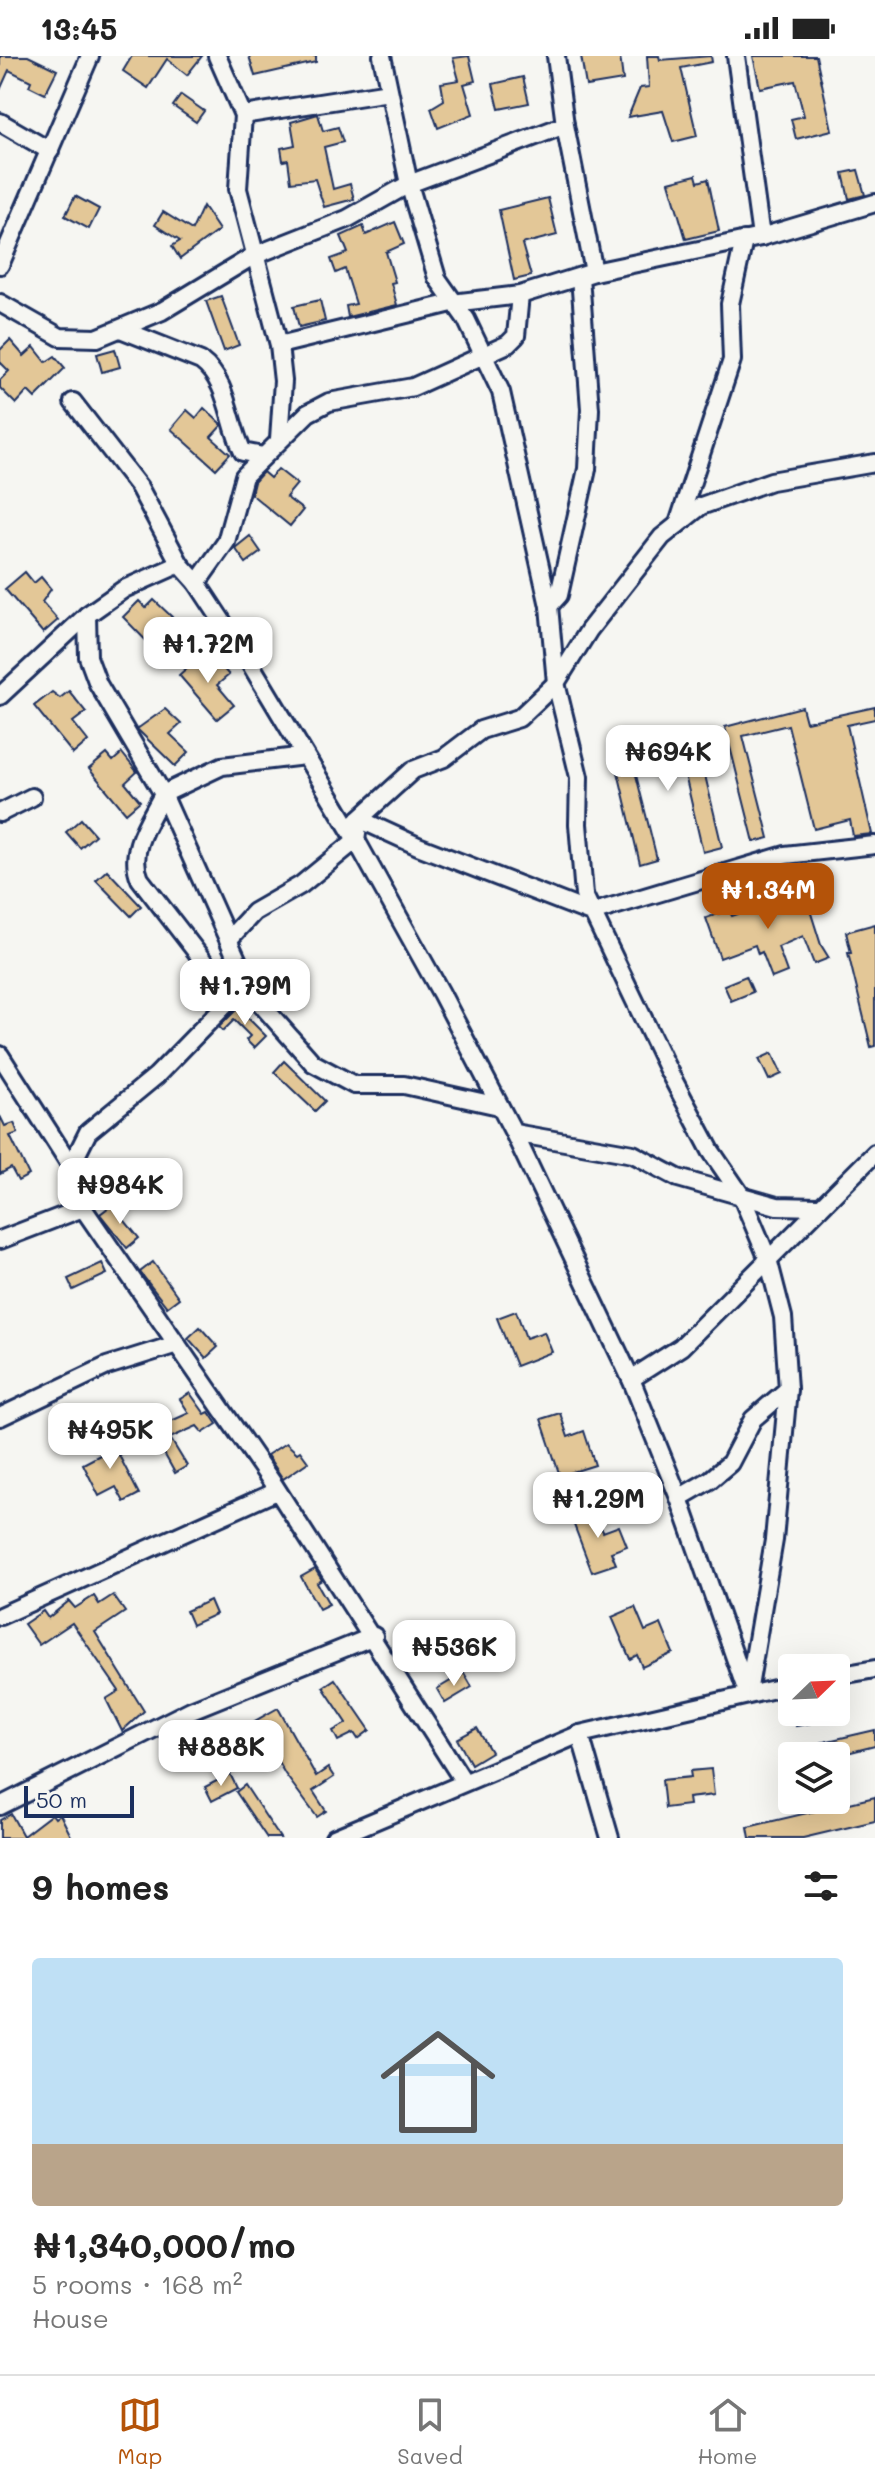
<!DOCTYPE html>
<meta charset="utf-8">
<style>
:root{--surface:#fff;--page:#f6f6f6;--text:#222;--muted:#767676;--line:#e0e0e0;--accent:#b45309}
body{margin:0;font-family:Mali,sans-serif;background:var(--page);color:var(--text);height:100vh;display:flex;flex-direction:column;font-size:30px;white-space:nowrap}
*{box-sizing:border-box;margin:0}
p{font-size:26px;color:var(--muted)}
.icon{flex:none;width:44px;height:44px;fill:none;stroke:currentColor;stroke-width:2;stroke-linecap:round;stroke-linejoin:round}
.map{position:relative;height:1782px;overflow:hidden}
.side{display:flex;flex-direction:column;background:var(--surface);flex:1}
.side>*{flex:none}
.needle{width:52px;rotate:67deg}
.tools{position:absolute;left:778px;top:1598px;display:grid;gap:16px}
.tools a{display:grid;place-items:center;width:72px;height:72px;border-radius:8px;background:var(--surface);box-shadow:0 8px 32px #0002;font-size:40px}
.scale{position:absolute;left:24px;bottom:20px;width:110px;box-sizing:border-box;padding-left:8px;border:4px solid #1b2f5e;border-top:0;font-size:22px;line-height:28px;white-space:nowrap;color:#1b2f5e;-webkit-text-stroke:6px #f6f6f2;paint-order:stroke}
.price{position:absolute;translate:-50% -68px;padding:0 18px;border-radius:16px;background:#fff;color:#222;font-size:26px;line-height:52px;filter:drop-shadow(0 2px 4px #0008)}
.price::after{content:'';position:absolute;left:50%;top:48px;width:24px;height:18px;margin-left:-12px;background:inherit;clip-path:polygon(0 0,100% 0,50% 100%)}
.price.on{background:var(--accent);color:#fff}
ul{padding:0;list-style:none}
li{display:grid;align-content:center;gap:16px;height:424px;padding:0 32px}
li+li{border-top:2px solid var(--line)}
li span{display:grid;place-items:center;height:248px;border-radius:8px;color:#555}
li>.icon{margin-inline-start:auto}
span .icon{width:144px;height:144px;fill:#fffc;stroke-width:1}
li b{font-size:34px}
h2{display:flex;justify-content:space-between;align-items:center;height:96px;padding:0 32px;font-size:34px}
.status{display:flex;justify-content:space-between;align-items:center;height:56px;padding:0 40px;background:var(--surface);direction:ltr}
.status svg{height:22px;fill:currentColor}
.dock{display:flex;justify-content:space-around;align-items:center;height:112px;border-top:2px solid var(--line);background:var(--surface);font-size:22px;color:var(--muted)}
.dock a{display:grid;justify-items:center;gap:4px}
.dock .on{color:var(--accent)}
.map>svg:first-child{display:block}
</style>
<div class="status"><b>13:45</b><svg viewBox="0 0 49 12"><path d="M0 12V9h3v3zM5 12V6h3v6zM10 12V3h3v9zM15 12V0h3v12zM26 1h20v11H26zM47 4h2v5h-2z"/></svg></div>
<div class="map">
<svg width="875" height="1782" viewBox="0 0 875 1782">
<rect width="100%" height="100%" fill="#f6f6f2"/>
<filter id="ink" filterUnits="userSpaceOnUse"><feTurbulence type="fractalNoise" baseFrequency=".0125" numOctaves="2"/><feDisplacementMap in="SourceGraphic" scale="16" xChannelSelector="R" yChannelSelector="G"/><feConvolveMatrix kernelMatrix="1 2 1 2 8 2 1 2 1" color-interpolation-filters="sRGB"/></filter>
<g filter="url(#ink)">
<!-- building -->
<g fill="#e3c797" stroke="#1b2f5e" stroke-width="2">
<polygon points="0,0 28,0 57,14 45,38 29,30 31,25 9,14 0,34"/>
<polygon points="132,0 202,0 187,19 167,3 148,32 123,15"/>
<polygon points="249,0 316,0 316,6 255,20"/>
<polygon points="469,0 475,25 464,28 473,58 438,72 431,52 444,44 441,27 459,24 453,2"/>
<polygon points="581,0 620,0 623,24 586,30"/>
<polygon points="647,0 659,0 660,4 711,0 712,6 681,12 697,80 673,86 663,55 628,61 640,32 649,31"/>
<polygon points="753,0 816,0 832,74 796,83 791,63 804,60 795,25 760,32"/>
<polygon points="523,21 529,47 499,53 493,28"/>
<polygon points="181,39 204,55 196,66 173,50"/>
<polygon points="318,58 323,75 338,71 343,86 324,91 333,133 350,128 354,143 324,151 315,123 291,126 288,104 283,105 281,92 295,89 291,66"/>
<polygon points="858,114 865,139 849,143 843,117"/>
<polygon points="696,119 698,126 708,123 719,175 686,183 669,126"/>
<polygon points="75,140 99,153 89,173 65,160"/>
<polygon points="548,142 557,179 522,188 531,220 514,224 499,154"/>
<polygon points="203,150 219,174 180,203 172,190 180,185 155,169 163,156 192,174"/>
<polygon points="395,166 404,188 386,196 395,226 391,227 397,249 348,261 346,250 356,248 345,213 336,217 331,203 348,197 341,180 363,170 366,179"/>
<polygon points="221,240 239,289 224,295 206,245"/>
<polygon points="320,244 325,265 299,271 294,250"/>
<polygon points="10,284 24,300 34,291 46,306 55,300 65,312 35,342 28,335 16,348 0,332 0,324 9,315 0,306 0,294"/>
<polygon points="115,293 120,311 102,316 97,298"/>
<polygon points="204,352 222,369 211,381 230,398 216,413 171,373 187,354 196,362"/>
<polygon points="278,413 297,428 286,441 303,454 290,470 251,438 254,426 263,416 270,422"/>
<polygon points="250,480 261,496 246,507 235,492"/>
<polygon points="25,516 34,527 41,521 51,533 42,546 58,564 43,577 5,533"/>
<polygon points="154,544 172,561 160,573 177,590 164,603 123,561 139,545 146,552"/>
<polygon points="198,602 205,610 214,602 229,619 217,629 234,649 217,663 179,619"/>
<polygon points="69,635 86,656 73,666 88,685 73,698 34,650 52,636 60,642"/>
<polygon points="802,651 806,666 875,651 875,663 847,669 872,778 853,780 850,764 814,773 788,669 743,680 769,782 754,786 725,671"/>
<polygon points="165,653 181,668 170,678 189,696 175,710 137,673"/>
<polygon points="695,677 722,791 703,796 679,693 632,703 657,803 640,808 613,695"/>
<polygon points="122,697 137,716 125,727 140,745 126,757 89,713 107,698 113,705"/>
<polygon points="81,763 95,779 80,792 66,776"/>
<polygon points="107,814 141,850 131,860 96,824"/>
<polygon points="804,835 821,889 829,902 814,908 803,880 778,891 787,916 772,922 762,896 758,898 755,889 720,902 706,862 729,854 732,860"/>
<polygon points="875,868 875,990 871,991 848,897 851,897 846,876"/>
<polygon points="746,920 753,936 731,945 724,929"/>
<polygon points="238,952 266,980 254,992 246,984 250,980 234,964 223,975 219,971"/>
<polygon points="772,997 782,1018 769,1024 759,1003"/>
<polygon points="284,1005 325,1045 315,1055 274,1016"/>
<polygon points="0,1060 5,1070 14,1067 18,1077 10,1080 29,1119 18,1125 11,1112 0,1118"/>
<polygon points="112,1149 139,1182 127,1192 100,1158"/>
<polygon points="153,1206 179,1242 167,1251 140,1216"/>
<polygon points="102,1207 107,1218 73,1234 68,1223"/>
<polygon points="516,1255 526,1282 544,1276 552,1296 516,1310 497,1262"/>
<polygon points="200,1271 218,1291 206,1302 188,1282"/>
<polygon points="190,1337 205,1358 209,1356 217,1368 203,1377 197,1370 170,1382 187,1410 175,1417 151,1374 189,1357 180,1343"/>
<polygon points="560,1357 568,1381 584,1375 595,1409 560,1420 541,1363"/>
<polygon points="108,1378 139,1438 124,1446 116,1431 99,1440 83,1408 102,1398 95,1384"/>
<polygon points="286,1387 297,1397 300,1395 308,1406 283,1423 267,1399"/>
<polygon points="594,1453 603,1476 619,1470 627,1490 611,1496 616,1508 592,1516 571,1461"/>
<polygon points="315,1513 322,1524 317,1527 329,1548 319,1553 301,1521"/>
<polygon points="113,1539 125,1556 95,1576 144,1655 122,1675 106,1643 119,1635 72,1567 39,1589 24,1568 43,1555 48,1562 69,1545 75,1552 94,1540 99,1548"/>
<polygon points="210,1544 216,1558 192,1569 186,1555"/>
<polygon points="635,1551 645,1575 661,1568 673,1597 642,1611 637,1599 630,1603 612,1561"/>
<polygon points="434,1575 442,1586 418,1602 411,1591"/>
<polygon points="464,1617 472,1631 445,1647 437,1633"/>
<polygon points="335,1623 370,1674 358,1683 354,1677 338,1685 333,1675 347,1667 323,1631"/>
<polygon points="278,1652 316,1720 328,1712 334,1721 313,1735 326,1755 317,1761 285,1718 255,1665"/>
<polygon points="793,1656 837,1656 837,1662 796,1670"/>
<polygon points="477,1672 491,1696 471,1708 457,1683"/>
<polygon points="875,1674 875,1690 835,1700 790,1700 789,1694"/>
<polygon points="711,1713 714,1739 688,1742 689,1749 665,1752 662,1724 691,1721 690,1715"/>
<polygon points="230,1718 237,1732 212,1745 205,1731"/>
<polygon points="245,1729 280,1782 267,1782 236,1736"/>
<polygon points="875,1741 875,1765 803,1782 750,1782 748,1771"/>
<polygon points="11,1758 23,1780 52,1758 55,1762 60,1758 72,1782 0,1782 0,1764"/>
</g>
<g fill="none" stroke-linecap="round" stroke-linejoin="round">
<!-- street casing -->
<g stroke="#1b2f5e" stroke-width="22">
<g id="street">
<polyline points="217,0 243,59 238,133 279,289 283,325 279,383"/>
<polyline points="382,0 409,128 437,222 466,263 501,336 549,550 556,627 579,721 578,768 584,839 667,1012 711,1095 741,1139 768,1203 783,1261 788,1333 774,1484 748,1637"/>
<polyline points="556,0 565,69 594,216"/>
<polyline points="736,0 761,181"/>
<polyline points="243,59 389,36"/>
<polyline points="0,66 50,95"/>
<polyline points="0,209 90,0"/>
<polyline points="0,247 60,281 97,282 162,255 253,200 347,163 409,128 565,69"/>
<path d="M123 274 201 305C229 326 228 366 243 396L263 400"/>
<polyline points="279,289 452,247 520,239 594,216 761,181 875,147"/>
<polyline points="73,346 139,431 180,508 197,527 251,609 356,784 441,937 514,1077 631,1323 679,1442 747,1636"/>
<polyline points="678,468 732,304 730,248 744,184"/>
<polyline points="197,527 226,486 244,420 308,357 329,346 413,331 508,288 516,280 520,239"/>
<polyline points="549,550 559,539 587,413 590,353 580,221"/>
<polyline points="0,640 87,559"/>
<polyline points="305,700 222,710 163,738 253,939 313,1007 354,1029 404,1029 499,1050"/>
<polyline points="0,757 32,741"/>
<polyline points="359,763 418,790 591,857 785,799 875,789"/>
<polyline points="230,882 254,856 301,829 356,784 359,763 413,714 444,702 481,674 519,662 556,627 589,574 662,481 701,450 771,425 875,407"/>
<polyline points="0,999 71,1110 83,1152 274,1429 464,1726"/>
<polyline points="514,1077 633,1098 678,1122 777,1150 818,1151"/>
<path d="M71 1110 88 1076 156 1020 232 942 140 823C127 794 150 764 163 738L98 628 88 601 87 559 124 533 180 508"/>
<polyline points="0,1184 83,1152"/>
<polyline points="631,1323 681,1291 875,1097"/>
<polyline points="0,1361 107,1310 177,1288"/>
<polyline points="679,1442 710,1424 730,1407 753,1363 788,1333"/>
<polyline points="0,1560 277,1435"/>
<polyline points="836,1620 875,1613"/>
<polyline points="580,1678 610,1782"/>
<polyline points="0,1750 191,1654 374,1580"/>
<polyline points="334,1782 580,1678 792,1629"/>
</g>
</g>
<!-- street -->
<use href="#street" stroke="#f6f6f2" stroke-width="16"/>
</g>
</g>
</svg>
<div class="tools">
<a><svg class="needle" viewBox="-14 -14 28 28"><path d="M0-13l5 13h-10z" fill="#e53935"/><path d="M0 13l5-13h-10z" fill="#767676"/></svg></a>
<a><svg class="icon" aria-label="layers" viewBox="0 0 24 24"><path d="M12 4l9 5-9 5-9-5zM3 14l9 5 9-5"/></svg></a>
</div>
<div class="scale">50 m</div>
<b class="price" style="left:208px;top:629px">₦1.72M</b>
<b class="price" style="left:668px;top:737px">₦694K</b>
<b class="price on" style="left:768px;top:875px">₦1.34M</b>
<b class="price" style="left:245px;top:971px">₦1.79M</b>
<b class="price" style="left:120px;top:1170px">₦984K</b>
<b class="price" style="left:110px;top:1415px">₦495K</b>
<b class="price" style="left:598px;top:1484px">₦1.29M</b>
<b class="price" style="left:454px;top:1632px">₦536K</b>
<b class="price" style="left:221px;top:1732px">₦888K</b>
</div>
<section class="side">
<h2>9 homes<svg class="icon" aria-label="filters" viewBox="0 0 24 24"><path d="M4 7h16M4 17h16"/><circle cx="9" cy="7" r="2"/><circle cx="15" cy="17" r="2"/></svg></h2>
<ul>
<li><span style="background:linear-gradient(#bfe0f5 75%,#b9a48a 0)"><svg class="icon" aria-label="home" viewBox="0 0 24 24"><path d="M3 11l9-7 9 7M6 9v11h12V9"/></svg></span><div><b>₦1,340,000/mo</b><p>5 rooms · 168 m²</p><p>House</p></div></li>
</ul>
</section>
<nav class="dock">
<a class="on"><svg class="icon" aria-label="map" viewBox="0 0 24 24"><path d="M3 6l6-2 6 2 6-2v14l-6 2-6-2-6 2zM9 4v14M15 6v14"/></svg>Map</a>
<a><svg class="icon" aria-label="saved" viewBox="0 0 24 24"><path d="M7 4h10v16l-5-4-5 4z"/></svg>Saved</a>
<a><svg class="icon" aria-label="home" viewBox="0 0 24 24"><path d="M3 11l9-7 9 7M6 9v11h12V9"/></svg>Home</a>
</nav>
